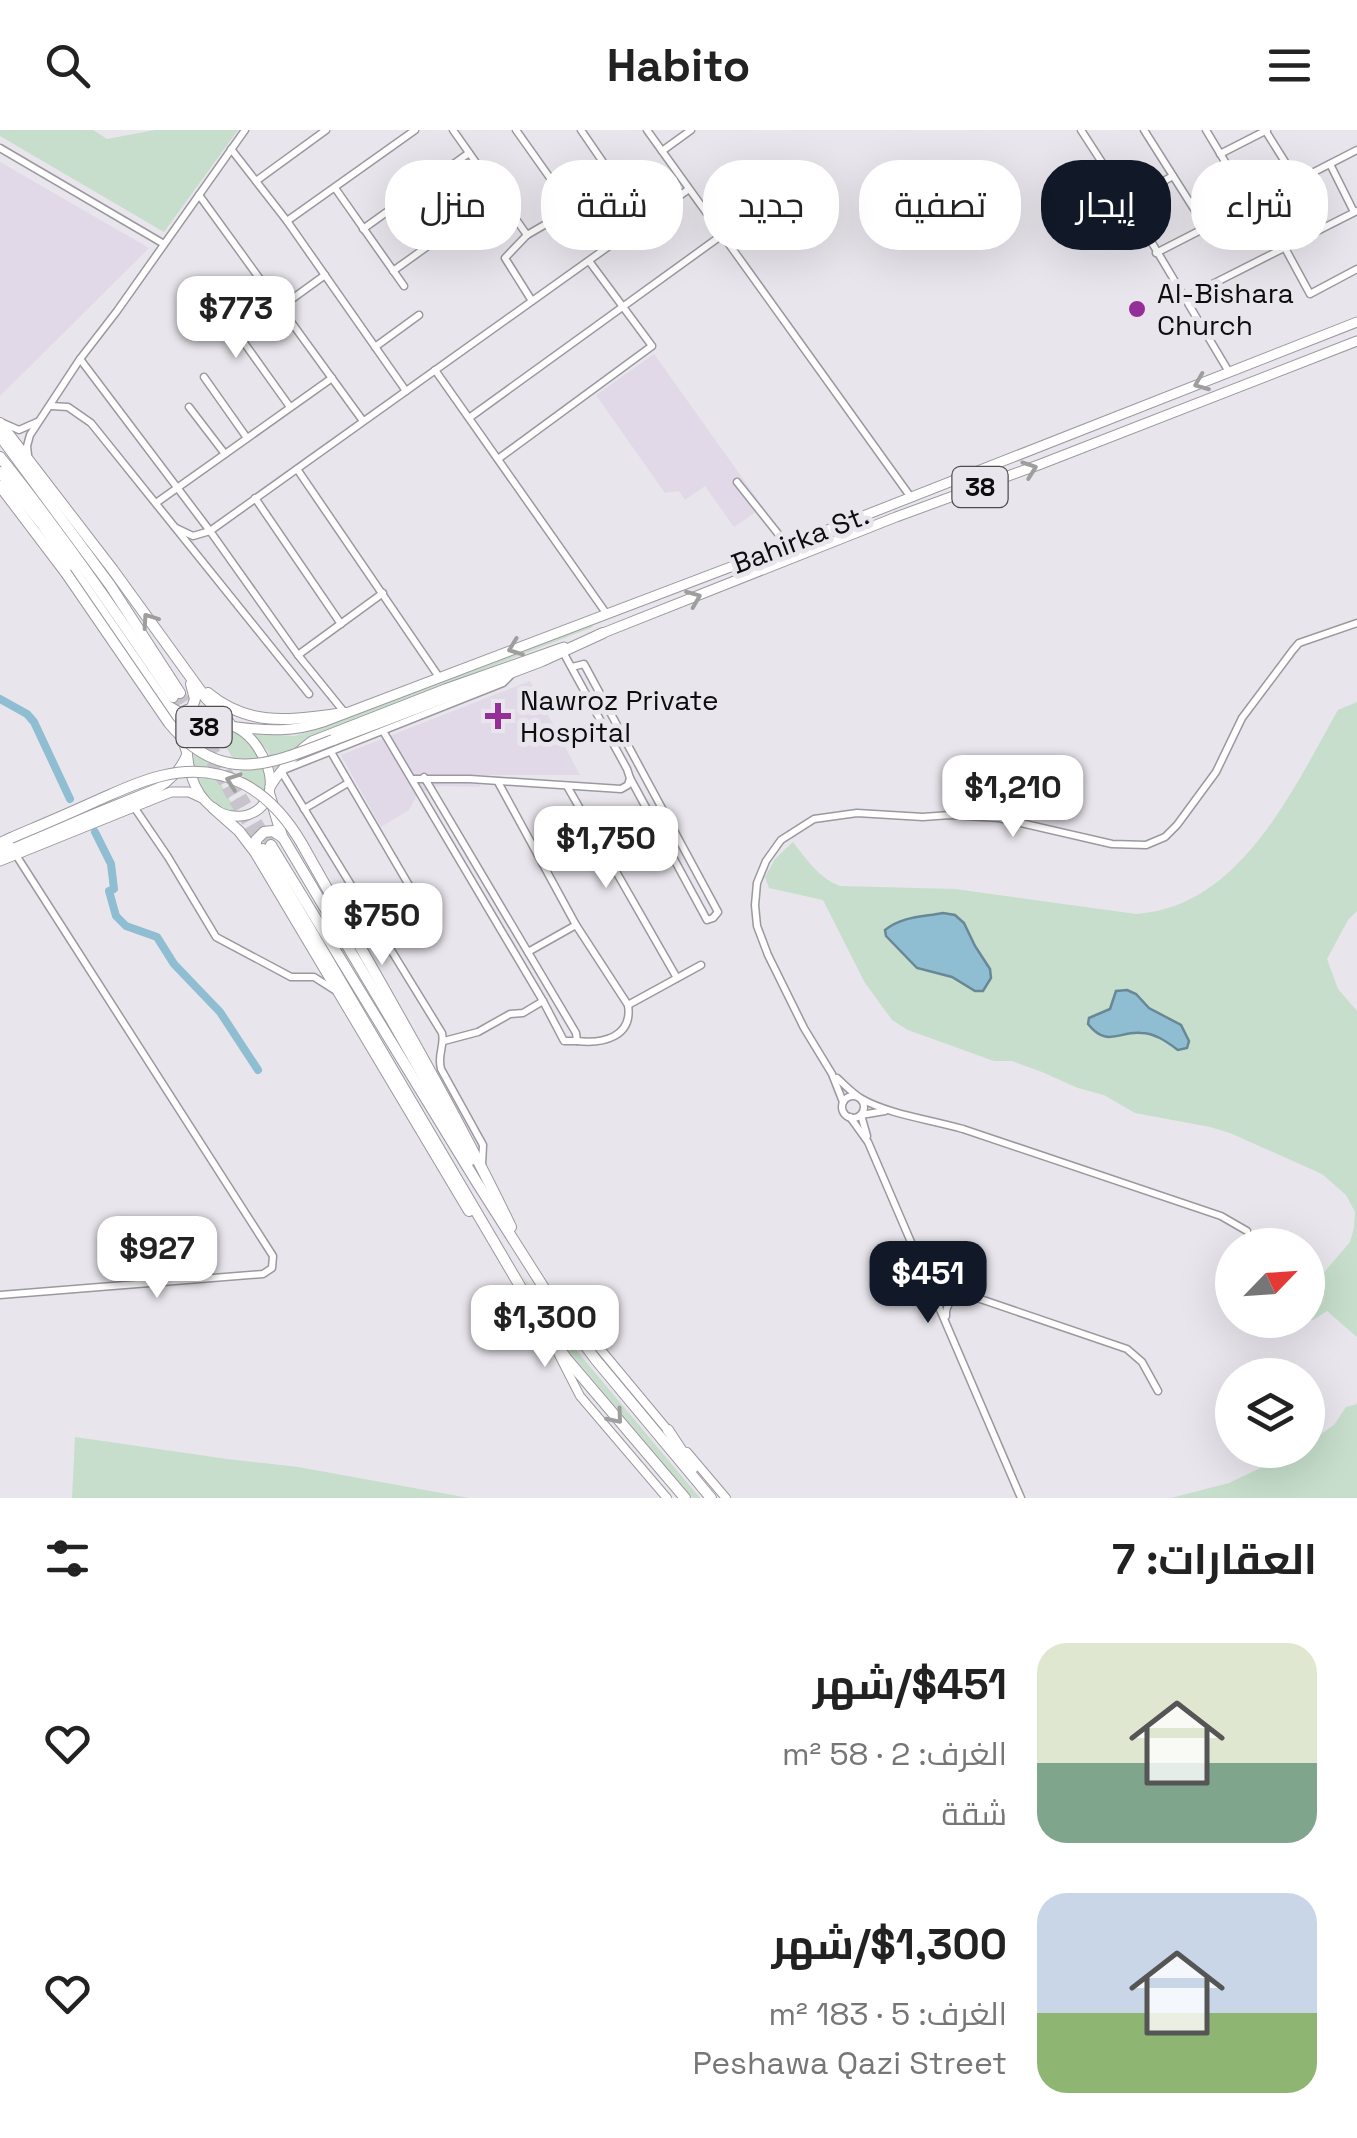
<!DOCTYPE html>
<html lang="ar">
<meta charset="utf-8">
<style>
:root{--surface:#fff;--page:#f6f6f6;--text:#222;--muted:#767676;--accent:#111827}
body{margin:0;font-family:"Space Grotesk",Cairo,sans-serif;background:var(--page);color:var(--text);direction:rtl;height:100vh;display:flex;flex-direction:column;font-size:38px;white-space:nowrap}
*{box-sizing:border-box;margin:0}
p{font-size:32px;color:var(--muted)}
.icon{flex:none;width:55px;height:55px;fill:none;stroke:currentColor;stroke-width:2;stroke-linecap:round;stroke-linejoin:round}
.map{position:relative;height:1368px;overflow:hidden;direction:ltr}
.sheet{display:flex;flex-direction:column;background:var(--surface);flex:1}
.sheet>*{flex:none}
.top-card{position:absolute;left:30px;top:30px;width:1298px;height:90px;direction:rtl;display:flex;gap:20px}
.needle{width:65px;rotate:65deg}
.fabs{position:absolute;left:1215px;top:1098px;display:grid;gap:20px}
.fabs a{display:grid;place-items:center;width:110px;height:110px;border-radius:50%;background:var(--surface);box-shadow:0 10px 40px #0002;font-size:50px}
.price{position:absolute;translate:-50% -85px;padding:0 22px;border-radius:20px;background:#fff;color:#222;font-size:32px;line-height:65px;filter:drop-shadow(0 2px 5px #0008)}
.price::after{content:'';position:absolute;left:50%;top:60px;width:30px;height:22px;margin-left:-15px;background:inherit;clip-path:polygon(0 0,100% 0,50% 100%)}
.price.on{background:var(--accent);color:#fff}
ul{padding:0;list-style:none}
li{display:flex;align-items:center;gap:30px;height:250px;padding:0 40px}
li span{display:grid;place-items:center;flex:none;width:280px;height:200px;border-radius:30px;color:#555}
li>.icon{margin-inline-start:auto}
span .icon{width:120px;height:120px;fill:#fffc;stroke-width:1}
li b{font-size:42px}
h2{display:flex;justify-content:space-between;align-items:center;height:120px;padding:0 40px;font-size:42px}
.chip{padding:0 35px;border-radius:40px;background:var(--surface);box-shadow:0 10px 40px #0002;font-size:35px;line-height:90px}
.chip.on{background:var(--accent);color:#fff}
header{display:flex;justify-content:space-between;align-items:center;height:130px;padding:0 40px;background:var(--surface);font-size:45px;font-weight:800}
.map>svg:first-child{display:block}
</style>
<header><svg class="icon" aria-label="menu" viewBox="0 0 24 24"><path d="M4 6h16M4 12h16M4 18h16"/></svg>Habito<svg class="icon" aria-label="search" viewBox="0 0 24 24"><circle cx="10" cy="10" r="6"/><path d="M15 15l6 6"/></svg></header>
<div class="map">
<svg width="1357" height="1368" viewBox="0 0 1357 1368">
<rect width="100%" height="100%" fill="#e8e5ec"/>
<!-- built -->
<g fill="#e1d9e7">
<polygon points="0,32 149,118 0,266"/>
<polygon points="654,224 763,377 734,397 705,356 685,370 679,361 665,363 596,265"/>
<polygon points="530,551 580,645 480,645 480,657 437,656 417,665 409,680 381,697 341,625"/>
</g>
<!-- green -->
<g fill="#c6decb">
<polygon points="0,0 93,0 107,9 155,0 238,0 164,102 0,6"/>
<polygon points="591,493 593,497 313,606 293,620 276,644 268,621 251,603 294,606 315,600"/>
<path d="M1357 572V781L1348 790 1327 829 1338 859 1357 881V1207L1327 1181 1313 1190H1305H1308V1157L1315 1153 1350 1112 1354 1098 1355 1082 1346 1065 1322 1044 1230 1003 1210 997 1135 983 1104 965 1078 958 1042 942 1012 931H994L908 900 892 890 865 853 823 770 769 758 765 747 775 729 793 712C806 729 820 749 840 756L955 759 1136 784C1240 778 1293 659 1338 580Z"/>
<path d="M224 597C246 605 272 633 267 660 266 665 262 670 260 675L215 598Z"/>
<path d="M196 611 238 684C206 682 187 638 196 611Z"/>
<polygon points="519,1141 576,1220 700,1368 693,1368 569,1221"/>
<polygon points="1357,1274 1357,1368 1171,1368 1229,1353 1298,1320 1308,1320 1308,1313 1334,1295 1346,1277"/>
<polygon points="75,1307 227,1329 298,1337 469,1368 72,1368"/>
</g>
<!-- water -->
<g fill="#8fbdd1" stroke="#688896" stroke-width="2.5">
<path d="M943 783 955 785 964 793 975 816 990 839 991 848 983 861H975L952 847 917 838 886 806 885 800C903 786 922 787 943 783Z"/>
<path d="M1127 860 1136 864 1149 878 1181 895 1189 911 1187 918 1178 920C1167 912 1155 903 1141 903 1119 901 1107 918 1088 894L1089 888 1110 879 1116 861Z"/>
</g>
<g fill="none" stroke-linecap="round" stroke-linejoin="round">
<!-- canal -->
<g stroke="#8fbdd1" stroke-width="8">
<polyline points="0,569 27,584 34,592 70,669"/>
<polyline points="95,702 111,734 114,759 109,761 116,786 126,796 157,807 174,834 220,882 258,940"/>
</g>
<!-- trunk-tunnel -->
<g stroke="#c7c4cb" stroke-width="10" stroke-dasharray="10 5" stroke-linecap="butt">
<polyline points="180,563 271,715"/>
<polyline points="173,567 259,713"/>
</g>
<!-- minor casing -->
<g stroke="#9c989f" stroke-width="9">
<g id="minor">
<polyline points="453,0 527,105"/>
<polyline points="516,0 572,79"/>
<polyline points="581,0 644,92"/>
<polyline points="647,0 910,366"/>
<polyline points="1081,0 1127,71 1229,242"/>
<polyline points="1144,0 1206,98"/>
<polyline points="1206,0 1251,75"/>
<polyline points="1265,0 1297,51"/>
<polyline points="0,18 164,114"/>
<polyline points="231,19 287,91 406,261"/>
<polyline points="662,21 691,0"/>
<polyline points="1220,24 1267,0"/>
<polyline points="1330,34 1354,82"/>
<polyline points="256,51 326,0"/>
<polyline points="335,58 404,156"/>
<polyline points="199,65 363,291"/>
<polyline points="1127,71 1173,46"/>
<polyline points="287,91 415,0"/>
<polyline points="363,99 469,23"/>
<polyline points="1285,118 1310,164 1357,139"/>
<polyline points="1156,123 1357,20"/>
<polyline points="393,141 499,65"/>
<polyline points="210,165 290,277"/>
<polyline points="1183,169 1357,81"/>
<polyline points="532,171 505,128 527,105 572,79 615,48"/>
<polyline points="281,177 325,145"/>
<polyline points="375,217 419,185"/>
<polyline points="80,229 210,401 298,525 345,583"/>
<polyline points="435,240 606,483"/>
<polyline points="204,247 247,308"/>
<polyline points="51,276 68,277 91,293 309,564"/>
<polyline points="189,277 225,324"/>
<polyline points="469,288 722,105"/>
<polyline points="3,293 19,300 37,292"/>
<polyline points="28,325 27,316 30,305 80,229 117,181 245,0"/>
<polyline points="498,329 652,216 589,131"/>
<polyline points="297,339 439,547"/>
<polyline points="737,352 787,415"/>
<polyline points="255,368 341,494"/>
<polyline points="156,373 332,248"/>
<polyline points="176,398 193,406 210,401 689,59"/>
<polyline points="298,525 383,463"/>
<polyline points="572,537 584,534 718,782 713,788 707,790 630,648"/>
<polyline points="383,601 543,871 564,911 577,911 576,903 424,647"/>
<polyline points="331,622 410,757 368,781"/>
<polyline points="413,649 470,649 621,659 628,655 630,648 627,639 563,522"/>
<polyline points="498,652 576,795 628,875 701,835"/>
<polyline points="567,656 677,848"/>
<polyline points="134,677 168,727 216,807 291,847 314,847 336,861"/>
<polyline points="304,679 348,653"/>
<polyline points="528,822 576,795"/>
<polyline points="444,911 478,902 510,884 523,883 543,871"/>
<path d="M577 911C603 914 633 907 628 875"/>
<path d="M837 948C845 955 853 964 862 969 888 984 932 990 963 999L1221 1086 1247 1101"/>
<circle cx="853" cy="977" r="11"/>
<polyline points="843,972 832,944 804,898 768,825 757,796 755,775 757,753 766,731 781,710 814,689 857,683 923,687 950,685 999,688 1112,714 1146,715 1165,707 1177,695 1216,642 1242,588 1293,520 1299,513 1357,493"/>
<polyline points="850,987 868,1012 1021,1368"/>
<polyline points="867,1006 861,985 885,981"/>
<path d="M482 1035 483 1015 441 939C437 924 445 916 442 903L281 641 503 553 510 546"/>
<polyline points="930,1148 948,1158 1127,1219 1142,1232 1158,1261"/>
<polyline points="0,1165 263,1144 272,1138 273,1126 16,725"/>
<path d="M946 1186C945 1175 953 1166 964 1165"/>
</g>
</g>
<!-- secondary casing -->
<g stroke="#9c989f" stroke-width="10">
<g id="secondary">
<polyline points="565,1183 582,1197 671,1304"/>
<polyline points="558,1223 580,1266 667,1368"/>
<polyline points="687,1322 726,1368"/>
</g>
</g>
<!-- primary casing -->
<g stroke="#9c989f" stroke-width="11">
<g id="primary">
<polyline points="598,505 896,387 1041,334 1357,211"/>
<path d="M216 593C233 593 246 601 256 615 311 695 189 724 187 615L195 604Z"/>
<path d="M237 597C268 601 294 602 323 592L820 403 1357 192"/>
<path d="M270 657C282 638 294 624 312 611L445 559 564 517"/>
<path d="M0 722 158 658C171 650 181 639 187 624"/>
<polyline points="0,731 171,662 189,662 202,668"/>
</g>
</g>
<!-- trunk casing -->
<g stroke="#9c989f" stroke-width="12">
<g id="trunk">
<polyline points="0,293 113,440 205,567 230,594"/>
<polyline points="0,306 110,455 180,563"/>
<path d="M0 327C62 404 118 485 173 567"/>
<polyline points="0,342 41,393 164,571 179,597 187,622"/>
<polyline points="0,356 66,443"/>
<path d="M208 563C251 599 294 589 345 583"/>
<polyline points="168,576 180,583 192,578 195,569 191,554"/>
<polyline points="333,610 542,531 603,503"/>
<polyline points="269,663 282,706 392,891 471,1030"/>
<polyline points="213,678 239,701 255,722 469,1081"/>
<polyline points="0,713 11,708"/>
<path d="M302 714C373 841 448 966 511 1097"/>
<polyline points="271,715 476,1051 551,1169 596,1230 711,1368"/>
<polyline points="263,719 544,1197 566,1228 685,1368"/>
<polyline points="256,720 256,710 264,702 273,701 282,707"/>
<polyline points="668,1300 693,1338"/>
</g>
</g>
<!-- minor -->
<use href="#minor" stroke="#fff" stroke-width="6"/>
<!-- secondary -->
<use href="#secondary" stroke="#fff" stroke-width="8"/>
<!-- primary -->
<use href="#primary" stroke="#fff" stroke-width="9"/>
<!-- trunk -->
<use href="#trunk" stroke="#fff" stroke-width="10"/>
<!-- trunk-bridge casing -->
<g stroke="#9c989f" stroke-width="12" stroke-linecap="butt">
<g id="trunk-bridge">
<path d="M66 443 169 593C221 656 269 635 333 610"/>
<path d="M11 708C39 696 68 684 96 671 117 662 139 651 161 646 225 630 271 661 302 714"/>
</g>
</g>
<!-- trunk-bridge -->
<use href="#trunk-bridge" stroke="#fff" stroke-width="10"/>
</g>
<!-- one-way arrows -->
<defs><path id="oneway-chevron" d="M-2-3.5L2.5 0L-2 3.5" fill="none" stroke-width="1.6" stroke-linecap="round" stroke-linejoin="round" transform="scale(2.5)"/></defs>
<g stroke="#9e9e9f">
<use href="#oneway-chevron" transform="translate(1201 253) rotate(158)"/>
<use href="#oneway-chevron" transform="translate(1030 339) rotate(-20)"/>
<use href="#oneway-chevron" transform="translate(694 468) rotate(-22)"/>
<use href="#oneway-chevron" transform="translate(149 490) rotate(-125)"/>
<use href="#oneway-chevron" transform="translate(515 518) rotate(159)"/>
<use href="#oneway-chevron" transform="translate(233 651) rotate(-161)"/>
<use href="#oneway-chevron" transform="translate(616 1287) rotate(50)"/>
</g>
<!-- markers -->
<g fill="#932f96" stroke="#e8e5ec" stroke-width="4">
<circle cx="1137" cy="179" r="10"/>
<path d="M493 571h10v10h10v10h-10v10h-10v-10h-10v-10h10z"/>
</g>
<g text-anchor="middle" stroke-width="10" stroke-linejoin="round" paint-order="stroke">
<!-- shield labels -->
<g fill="#e8e5ec" stroke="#4f4d51" stroke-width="2.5">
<rect x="952.5" y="337" width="55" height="40" rx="8"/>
<rect x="176.5" y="577" width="55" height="40" rx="8"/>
</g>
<g font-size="25" font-weight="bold" fill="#0d0c0e">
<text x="980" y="366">38</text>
<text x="204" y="606">38</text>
</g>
<!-- poi labels -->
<g font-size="28" fill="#0d0c0e" stroke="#e8e5ec" text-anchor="start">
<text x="1157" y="173">Al-Bishara<tspan x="1157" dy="32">Church</tspan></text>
<text x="520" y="580">Nawroz Private<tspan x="520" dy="32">Hospital</tspan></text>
</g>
<!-- street labels -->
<g font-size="28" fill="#0d0c0e" stroke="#e8e5ec">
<text transform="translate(800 409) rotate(-21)" y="10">Bahirka St.</text>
</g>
</g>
</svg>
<div class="fabs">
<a><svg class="needle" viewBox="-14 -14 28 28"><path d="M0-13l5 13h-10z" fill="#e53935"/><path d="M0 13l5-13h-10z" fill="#767676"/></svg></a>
<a><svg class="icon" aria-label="layers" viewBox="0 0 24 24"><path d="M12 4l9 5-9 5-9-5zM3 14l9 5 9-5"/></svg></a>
</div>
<b class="price" style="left:236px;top:231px">$773</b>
<b class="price" style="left:1013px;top:710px">$1,210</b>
<b class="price" style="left:606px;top:761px">$1,750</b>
<b class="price" style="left:382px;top:838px">$750</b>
<b class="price" style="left:157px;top:1171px">$927</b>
<b class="price on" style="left:928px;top:1196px">$451</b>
<b class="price" style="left:545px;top:1240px">$1,300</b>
<div class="top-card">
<a class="chip">شراء</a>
<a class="chip on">إيجار</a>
<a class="chip">تصفية</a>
<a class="chip">جديد</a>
<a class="chip">شقة</a>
<a class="chip">منزل</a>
</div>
</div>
<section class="sheet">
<h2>العقارات: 7<svg class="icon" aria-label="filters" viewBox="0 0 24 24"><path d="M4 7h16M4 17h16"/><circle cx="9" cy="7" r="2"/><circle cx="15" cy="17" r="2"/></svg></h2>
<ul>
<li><span style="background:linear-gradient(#dfe7d0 60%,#7fa58c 0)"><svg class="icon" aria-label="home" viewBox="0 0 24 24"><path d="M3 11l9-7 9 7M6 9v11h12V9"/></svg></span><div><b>$451/شهر</b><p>الغرف: 2 · 58 m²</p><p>شقة</p></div><svg class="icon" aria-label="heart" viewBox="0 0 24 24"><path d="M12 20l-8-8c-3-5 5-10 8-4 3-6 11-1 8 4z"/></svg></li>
<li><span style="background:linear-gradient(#c9d6e8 60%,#8fb573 0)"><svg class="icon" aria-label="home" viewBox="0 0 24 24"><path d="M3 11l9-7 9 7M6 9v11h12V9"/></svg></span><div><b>$1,300/شهر</b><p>الغرف: 5 · 183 m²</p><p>Peshawa Qazi Street</p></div><svg class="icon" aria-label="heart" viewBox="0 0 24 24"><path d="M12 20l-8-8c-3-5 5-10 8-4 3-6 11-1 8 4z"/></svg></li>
</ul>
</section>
